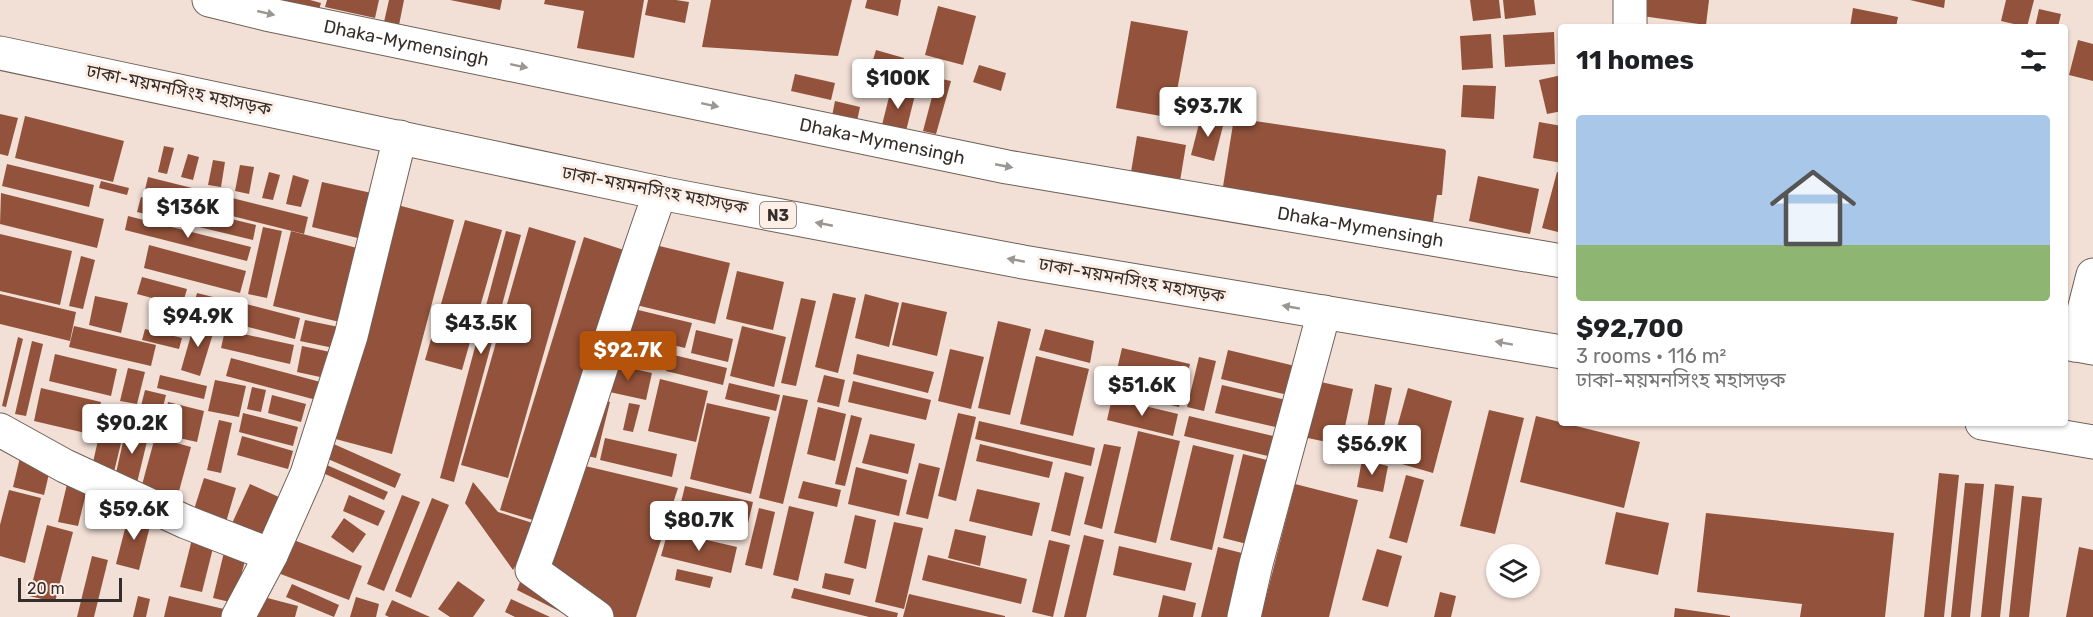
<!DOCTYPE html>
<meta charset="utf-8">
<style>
:root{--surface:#fff;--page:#f6f6f6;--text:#202124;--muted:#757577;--line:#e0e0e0;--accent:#b45309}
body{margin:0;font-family:Rubik,"Noto Sans Bengali",sans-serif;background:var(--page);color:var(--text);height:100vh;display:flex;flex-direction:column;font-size:22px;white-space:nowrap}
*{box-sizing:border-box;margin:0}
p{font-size:20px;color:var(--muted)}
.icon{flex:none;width:33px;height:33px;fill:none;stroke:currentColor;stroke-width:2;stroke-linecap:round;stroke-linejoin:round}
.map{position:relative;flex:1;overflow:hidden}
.details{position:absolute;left:1558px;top:24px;width:510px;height:402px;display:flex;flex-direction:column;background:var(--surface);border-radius:6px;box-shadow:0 2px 4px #0004}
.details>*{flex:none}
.tools{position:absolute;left:1486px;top:544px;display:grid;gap:12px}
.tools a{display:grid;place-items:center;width:54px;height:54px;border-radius:50%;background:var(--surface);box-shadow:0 2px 4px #0004;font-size:30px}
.scale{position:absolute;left:18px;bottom:15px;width:104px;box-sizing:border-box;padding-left:6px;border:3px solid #342d2a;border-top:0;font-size:16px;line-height:21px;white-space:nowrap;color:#342d2a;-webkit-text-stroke:4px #fdeee6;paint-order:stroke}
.price{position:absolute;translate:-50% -51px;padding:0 14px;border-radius:6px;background:#fff;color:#222;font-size:20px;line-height:39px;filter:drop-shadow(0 2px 3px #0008)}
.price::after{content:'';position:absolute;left:50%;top:36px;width:18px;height:14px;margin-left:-9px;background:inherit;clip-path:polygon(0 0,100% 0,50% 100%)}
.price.active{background:var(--accent);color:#fff}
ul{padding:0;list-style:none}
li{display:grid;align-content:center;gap:12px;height:318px;padding:0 18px}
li+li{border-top:2px solid var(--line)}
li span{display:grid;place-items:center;height:186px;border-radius:6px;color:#555}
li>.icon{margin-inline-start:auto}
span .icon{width:108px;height:108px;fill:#fffc;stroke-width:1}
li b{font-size:26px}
h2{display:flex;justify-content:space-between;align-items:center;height:72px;padding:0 18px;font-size:26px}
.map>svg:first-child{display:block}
</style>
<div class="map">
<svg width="2093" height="617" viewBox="0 0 2093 617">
<rect width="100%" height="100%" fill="#f2e0d6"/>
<!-- building -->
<g fill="#92523b">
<polygon points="245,0 310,0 321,3 316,19"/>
<polygon points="327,0 379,0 375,18 325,7"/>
<polygon points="389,0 404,0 399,25 384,22"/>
<polygon points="450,0 502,0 500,10"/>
<polygon points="545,0 644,0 634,58 577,48 584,11 544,4"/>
<polygon points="648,0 676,0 689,2 685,23 645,15"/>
<polygon points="711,0 852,0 838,56 702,47"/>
<polygon points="867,0 901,0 898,16 865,8"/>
<polygon points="1470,0 1499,0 1501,18 1473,21"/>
<polygon points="1503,0 1534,0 1536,15 1505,19"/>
<polygon points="1644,0 1709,0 1706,25 1642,16"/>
<polygon points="1910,0 1945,0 1944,8"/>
<polygon points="2006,0 2034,0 2027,27 2001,21"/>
<polygon points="938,6 976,16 963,65 925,55"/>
<polygon points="1853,8 1898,17 1896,27 1850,27"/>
<polygon points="2039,9 2061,14 2058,27 2035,27"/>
<polygon points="1131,21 1188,31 1172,118 1116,108"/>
<polygon points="1554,32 1555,64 1505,67 1503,35"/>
<polygon points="1491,34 1493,68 1462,70 1460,36"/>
<polygon points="2078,40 2093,44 2093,81 2069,75"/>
<polygon points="876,50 904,58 898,81 869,73"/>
<polygon points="979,65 1006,73 1001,91 973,82"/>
<polygon points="795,74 835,83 831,100 791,91"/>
<polygon points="1562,75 1562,111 1547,114 1539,80"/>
<polygon points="937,78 951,81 936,134 923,131"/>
<polygon points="1463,85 1496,86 1494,119 1461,117"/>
<polygon points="891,89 915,95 906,131 882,125"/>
<polygon points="835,101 860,107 857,121 832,116"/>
<polygon points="0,114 18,118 8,156 0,154"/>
<polygon points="25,116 124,141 113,182 15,158"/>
<polygon points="1201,116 1224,122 1214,161 1191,155"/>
<polygon points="1234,118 1444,149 1446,151 1442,195 1437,195 1432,229 1221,199"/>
<polygon points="1539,122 1562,126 1562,163 1533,158"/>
<polygon points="1137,136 1186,145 1180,181 1131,172"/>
<polygon points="164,146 174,148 167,174 158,172"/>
<polygon points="188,154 199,157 193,180 181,177"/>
<polygon points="213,160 225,162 221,187 208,185"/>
<polygon points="7,164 94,185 89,207 2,186"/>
<polygon points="240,165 254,167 249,194 235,191"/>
<polygon points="269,172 280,175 273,200 262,198"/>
<polygon points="1557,172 1562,173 1562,233 1542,228"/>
<polygon points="293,175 309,180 301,207 286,204"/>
<polygon points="1478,176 1539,189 1530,234 1469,221"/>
<polygon points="148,177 308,217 304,234 144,194"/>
<polygon points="101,181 129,188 127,195 99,188"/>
<polygon points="322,182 376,194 366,240 312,227"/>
<polygon points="1,193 104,219 97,248 0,224"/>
<polygon points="141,197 256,225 253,240 137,212"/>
<polygon points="390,203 454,220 392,454 328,437"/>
<polygon points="128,216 251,247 247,261 125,230"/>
<polygon points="465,220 502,230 462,370 425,360"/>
<polygon points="263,227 282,231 267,298 248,294"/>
<polygon points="529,227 576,241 508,478 461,465"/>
<polygon points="291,231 361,249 344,323 273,306"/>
<polygon points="506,231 521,235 454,482 440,478"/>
<polygon points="0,234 72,251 60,305 0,291"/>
<polygon points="584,237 630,252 546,524 500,510"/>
<polygon points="647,243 730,263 715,324 632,304"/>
<polygon points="149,245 246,271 240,293 144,268"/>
<polygon points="81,256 95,260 83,309 69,306"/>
<polygon points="737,271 784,282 773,330 726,319"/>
<polygon points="142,277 187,289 182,306 137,294"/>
<polygon points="197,293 233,302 227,325 191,315"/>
<polygon points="833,293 856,298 838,373 815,367"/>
<polygon points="0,294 76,312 70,341 0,324"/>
<polygon points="865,294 899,303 889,347 855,338"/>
<polygon points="95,296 128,303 121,333 89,325"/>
<polygon points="801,298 816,301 796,386 781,383"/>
<polygon points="902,302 947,312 937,356 892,345"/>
<polygon points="246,304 300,318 295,339 240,325"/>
<polygon points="630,308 692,323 685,348 624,333"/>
<polygon points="153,310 187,320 182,334 149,324"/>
<polygon points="305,320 348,329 343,350 300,341"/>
<polygon points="195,321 215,327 200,376 181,370"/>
<polygon points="998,321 1031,329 1010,415 978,408"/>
<polygon points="74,326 156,345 151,366 69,347"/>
<polygon points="742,326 786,337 774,387 730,376"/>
<polygon points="145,329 182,338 179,349 142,340"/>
<polygon points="1045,329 1094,341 1090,363 1039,350"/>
<polygon points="225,330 294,345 290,364 221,348"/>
<polygon points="696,330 733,339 728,362 691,353"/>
<polygon points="18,337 23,339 6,407 2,406"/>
<polygon points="620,338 664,349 659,369 615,358"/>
<polygon points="32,341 43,344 26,416 15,414"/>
<polygon points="302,346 340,354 334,380 297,372"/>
<polygon points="1122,348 1190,364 1179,407 1112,391"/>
<polygon points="950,349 984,357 971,409 938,401"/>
<polygon points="1228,350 1295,366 1288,395 1221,379"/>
<polygon points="55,354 117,369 111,396 49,381"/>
<polygon points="670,354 727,368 723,385 666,371"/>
<polygon points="857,354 934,372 928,393 853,374"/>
<polygon points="1036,356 1089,369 1073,436 1020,424"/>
<polygon points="1199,357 1216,361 1204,411 1187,407"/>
<polygon points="231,358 328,384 324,402 226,376"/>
<polygon points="611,364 652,373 646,400 605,391"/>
<polygon points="128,368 145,372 137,404 120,401"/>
<polygon points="160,375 207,386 204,399 157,388"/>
<polygon points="824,375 845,380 839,407 817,402"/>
<polygon points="660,379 708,391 696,442 648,431"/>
<polygon points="215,380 246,386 239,417 208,411"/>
<polygon points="853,381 931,400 926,420 848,402"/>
<polygon points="1316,381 1353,389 1341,445 1303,437"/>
<polygon points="729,383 780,395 776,411 725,399"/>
<polygon points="1375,384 1392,388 1381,442 1365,439"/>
<polygon points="1222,385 1286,400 1280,428 1215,413"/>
<polygon points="252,387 266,390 261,412 247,409"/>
<polygon points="41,388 101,402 94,435 34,421"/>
<polygon points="1408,388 1452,401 1433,473 1388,460"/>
<polygon points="145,390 166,395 159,423 138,418"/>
<polygon points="272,395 306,404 301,422 268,413"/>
<polygon points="783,395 808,400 783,504 759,498"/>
<polygon points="597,398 610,402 596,458 583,455"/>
<polygon points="1112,398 1178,414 1173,436 1107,420"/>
<polygon points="168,402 204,411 197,442 161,434"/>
<polygon points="629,403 640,405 633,432 623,430"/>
<polygon points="707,403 770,417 751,494 690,479"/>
<polygon points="106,405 129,410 113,476 91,471"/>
<polygon points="818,407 846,414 835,461 807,454"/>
<polygon points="1489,410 1524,418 1495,534 1460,526"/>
<polygon points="243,413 298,427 293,446 239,432"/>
<polygon points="958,413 976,417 956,501 938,496"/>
<polygon points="851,415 862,418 845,486 835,484"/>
<polygon points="1189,416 1277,437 1272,457 1184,436"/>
<polygon points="1536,416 1640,442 1624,508 1520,482"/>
<polygon points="219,420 232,423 221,473 207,470"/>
<polygon points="979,421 1095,448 1091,466 975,439"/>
<polygon points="127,424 150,429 136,487 114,482"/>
<polygon points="1138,431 1180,441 1156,543 1114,533"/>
<polygon points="870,434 915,444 908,474 862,463"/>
<polygon points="242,436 293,451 288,469 237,455"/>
<polygon points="155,437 191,447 175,506 139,496"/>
<polygon points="605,438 677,454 672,477 600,460"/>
<polygon points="327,441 401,474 395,488 321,456"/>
<polygon points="980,444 1053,462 1049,478 976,461"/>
<polygon points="1104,444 1121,447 1102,529 1084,524"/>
<polygon points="1193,445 1234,455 1212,550 1170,540"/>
<polygon points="21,453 52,461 44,495 13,487"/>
<polygon points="1243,454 1271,461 1251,545 1223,538"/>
<polygon points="1362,460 1388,466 1383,492 1357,487"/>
<polygon points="320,462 388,492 384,500 316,470"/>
<polygon points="919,463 940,468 928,519 906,514"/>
<polygon points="577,464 678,488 636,617 611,617 538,569"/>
<polygon points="856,467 907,480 899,516 848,504"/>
<polygon points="1065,472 1084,477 1070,536 1051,531"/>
<polygon points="1939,473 1959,475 1944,617 1924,617"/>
<polygon points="1406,475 1424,480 1407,543 1389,538"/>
<polygon points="204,478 236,488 224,529 191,519"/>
<polygon points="68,480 88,485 78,526 58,522"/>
<polygon points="803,481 841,490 837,507 798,498"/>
<polygon points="473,482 498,512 539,525 513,570 465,503"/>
<polygon points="1965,483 1984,484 1970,617 1951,617"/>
<polygon points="250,484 281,498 260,545 229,530"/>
<polygon points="1295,484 1358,500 1329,617 1261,617"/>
<polygon points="1995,484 2014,486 2000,617 1981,617"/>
<polygon points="685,486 753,502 744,540 676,523"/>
<polygon points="977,489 1040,503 1032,536 969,521"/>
<polygon points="9,490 41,498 25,563 0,556 0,525"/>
<polygon points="349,495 385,511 378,526 343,511"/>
<polygon points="402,495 420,502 384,591 367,584"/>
<polygon points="2022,496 2042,498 2029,617 2009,617"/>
<polygon points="432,498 449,505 411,598 395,591"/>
<polygon points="789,506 814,512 798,581 773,575"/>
<polygon points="759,508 775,512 762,569 745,565"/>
<polygon points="1616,512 1669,523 1658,575 1605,564"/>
<polygon points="129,513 152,518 139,570 116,564"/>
<polygon points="1706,513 1894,533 1885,617 1800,617 1802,604 1697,592"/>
<polygon points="855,515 876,520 866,569 844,563"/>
<polygon points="344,518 366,534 353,553 331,537"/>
<polygon points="894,522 923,528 904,609 875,602"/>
<polygon points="47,525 73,532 55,602 29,596"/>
<polygon points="955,529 986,536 980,566 948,558"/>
<polygon points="668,531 737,547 731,573 661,556"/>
<polygon points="193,535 215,540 202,592 180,587"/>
<polygon points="1084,535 1104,540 1086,617 1064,617"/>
<polygon points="291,539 362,566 349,600 278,573"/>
<polygon points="1049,540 1070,545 1053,617 1032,612"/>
<polygon points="1119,546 1192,563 1185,591 1113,575"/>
<polygon points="1218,547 1246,554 1231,617 1201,617"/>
<polygon points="2079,547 2093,550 2093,617 2066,617"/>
<polygon points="225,548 247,553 234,603 213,598"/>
<polygon points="1377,549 1402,556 1388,607 1362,600"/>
<polygon points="928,555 1027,579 1021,604 922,580"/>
<polygon points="92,556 108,560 94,617 77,617"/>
<polygon points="677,569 713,577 710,588 675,580"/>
<polygon points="825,573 854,579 850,595 822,588"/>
<polygon points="458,581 485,600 473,617 450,617 438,609"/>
<polygon points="520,582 568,606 565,614 517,590"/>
<polygon points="292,584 339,605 334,617 286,597"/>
<polygon points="794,588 898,613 897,617 869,617 791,598"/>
<polygon points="1440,592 1456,596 1451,617 1434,617"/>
<polygon points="909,594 1005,616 1005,617 903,617"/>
<polygon points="256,595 298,606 295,617 250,617"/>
<polygon points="1163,595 1196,603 1193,617 1158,617"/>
<polygon points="138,596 150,599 146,617 133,617"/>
<polygon points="169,596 228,610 226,617 164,617"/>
<polygon points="356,597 379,604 376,617 350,617"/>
<polygon points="511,599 550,617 515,617 505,612"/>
<polygon points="392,600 430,617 389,617 385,615"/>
<polygon points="1675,608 1730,616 1730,617 1674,617"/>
</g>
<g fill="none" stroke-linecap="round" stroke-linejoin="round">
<!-- street casing -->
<g stroke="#6f6058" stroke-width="35">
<g id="street">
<polyline points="1630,27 1630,0"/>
<polyline points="2075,345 2093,275"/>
<polyline points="0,430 65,466 186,522 271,555"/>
<polyline points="238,617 271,555 307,474 351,336 400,137"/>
<path d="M597 617 532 570C579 446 615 317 660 193"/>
<polyline points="1244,617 1256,564 1324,312"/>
</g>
</g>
<!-- highway casing -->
<g stroke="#6f6058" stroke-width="35">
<g id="highway">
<path id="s1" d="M209 0 266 14 1007 167 1562 261"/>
<polyline points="0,53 660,193 1023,262 1562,352"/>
<polyline points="2066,343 2093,348"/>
<polyline points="1982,423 2093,442"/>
</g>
</g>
<!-- street -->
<use href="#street" stroke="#fff" stroke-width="33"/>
<!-- highway -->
<use href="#highway" stroke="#fff" stroke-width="33"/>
</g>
<!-- one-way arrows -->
<defs><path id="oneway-solid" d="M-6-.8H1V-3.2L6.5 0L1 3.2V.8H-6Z" transform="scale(1.5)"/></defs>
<g fill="#9a9694">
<use href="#oneway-solid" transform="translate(266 13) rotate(13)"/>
<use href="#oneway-solid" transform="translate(519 66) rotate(12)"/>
<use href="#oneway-solid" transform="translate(710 105) rotate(12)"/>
<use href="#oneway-solid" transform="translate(1004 166) rotate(11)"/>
<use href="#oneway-solid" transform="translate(824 224) rotate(-169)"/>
<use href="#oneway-solid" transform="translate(1016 260) rotate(-169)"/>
<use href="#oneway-solid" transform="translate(1291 307) rotate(-170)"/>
<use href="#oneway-solid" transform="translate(1504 343) rotate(-170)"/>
</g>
<g text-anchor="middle" stroke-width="6" stroke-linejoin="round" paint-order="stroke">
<!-- shield labels -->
<rect fill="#fdeee6" stroke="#706762" stroke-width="1.5" x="760" y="202" width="36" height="26" rx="4.5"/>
<g font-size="16" font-weight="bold" fill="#342d2a">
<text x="778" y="221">N3</text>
</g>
<!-- street labels -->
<g font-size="18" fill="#342d2a" stroke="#fdeee6">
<text dy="6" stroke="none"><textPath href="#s1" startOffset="202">Dhaka-Mymensingh</textPath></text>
<text transform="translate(179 90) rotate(12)" y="6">ঢাকা-ময়মনসিংহ মহাসড়ক</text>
<text dy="6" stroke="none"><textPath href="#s1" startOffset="688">Dhaka-Mymensingh</textPath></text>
<text transform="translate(655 190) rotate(11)" y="6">ঢাকা-ময়মনসিংহ মহাসড়ক</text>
<text dy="6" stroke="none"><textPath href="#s1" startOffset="1174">Dhaka-Mymensingh</textPath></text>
<text transform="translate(1132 280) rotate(10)" y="6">ঢাকা-ময়মনসিংহ মহাসড়ক</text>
</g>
</g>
</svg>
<div class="tools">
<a><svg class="icon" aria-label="layers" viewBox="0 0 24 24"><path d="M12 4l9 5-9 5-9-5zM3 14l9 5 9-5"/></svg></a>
</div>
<div class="scale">20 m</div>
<b class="price" style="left:898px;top:110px">$100K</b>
<b class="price" style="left:1208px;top:138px">$93.7K</b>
<b class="price" style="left:188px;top:239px">$136K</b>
<b class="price" style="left:198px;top:348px">$94.9K</b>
<b class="price" style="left:481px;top:355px">$43.5K</b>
<b class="price active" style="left:628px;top:382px">$92.7K</b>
<b class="price" style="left:1142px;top:417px">$51.6K</b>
<b class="price" style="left:132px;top:455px">$90.2K</b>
<b class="price" style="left:1372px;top:476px">$56.9K</b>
<b class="price" style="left:134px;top:541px">$59.6K</b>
<b class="price" style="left:699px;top:552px">$80.7K</b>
<section class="details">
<h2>11 homes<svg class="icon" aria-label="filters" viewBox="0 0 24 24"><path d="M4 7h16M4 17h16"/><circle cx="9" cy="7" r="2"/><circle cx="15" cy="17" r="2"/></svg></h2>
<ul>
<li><span style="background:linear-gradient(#a9c7e8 70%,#8fb573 0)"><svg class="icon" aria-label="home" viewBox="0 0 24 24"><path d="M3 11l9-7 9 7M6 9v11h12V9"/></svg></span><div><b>$92,700</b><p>3 rooms · 116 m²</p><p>ঢাকা-ময়মনসিংহ মহাসড়ক</p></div></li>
</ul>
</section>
</div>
